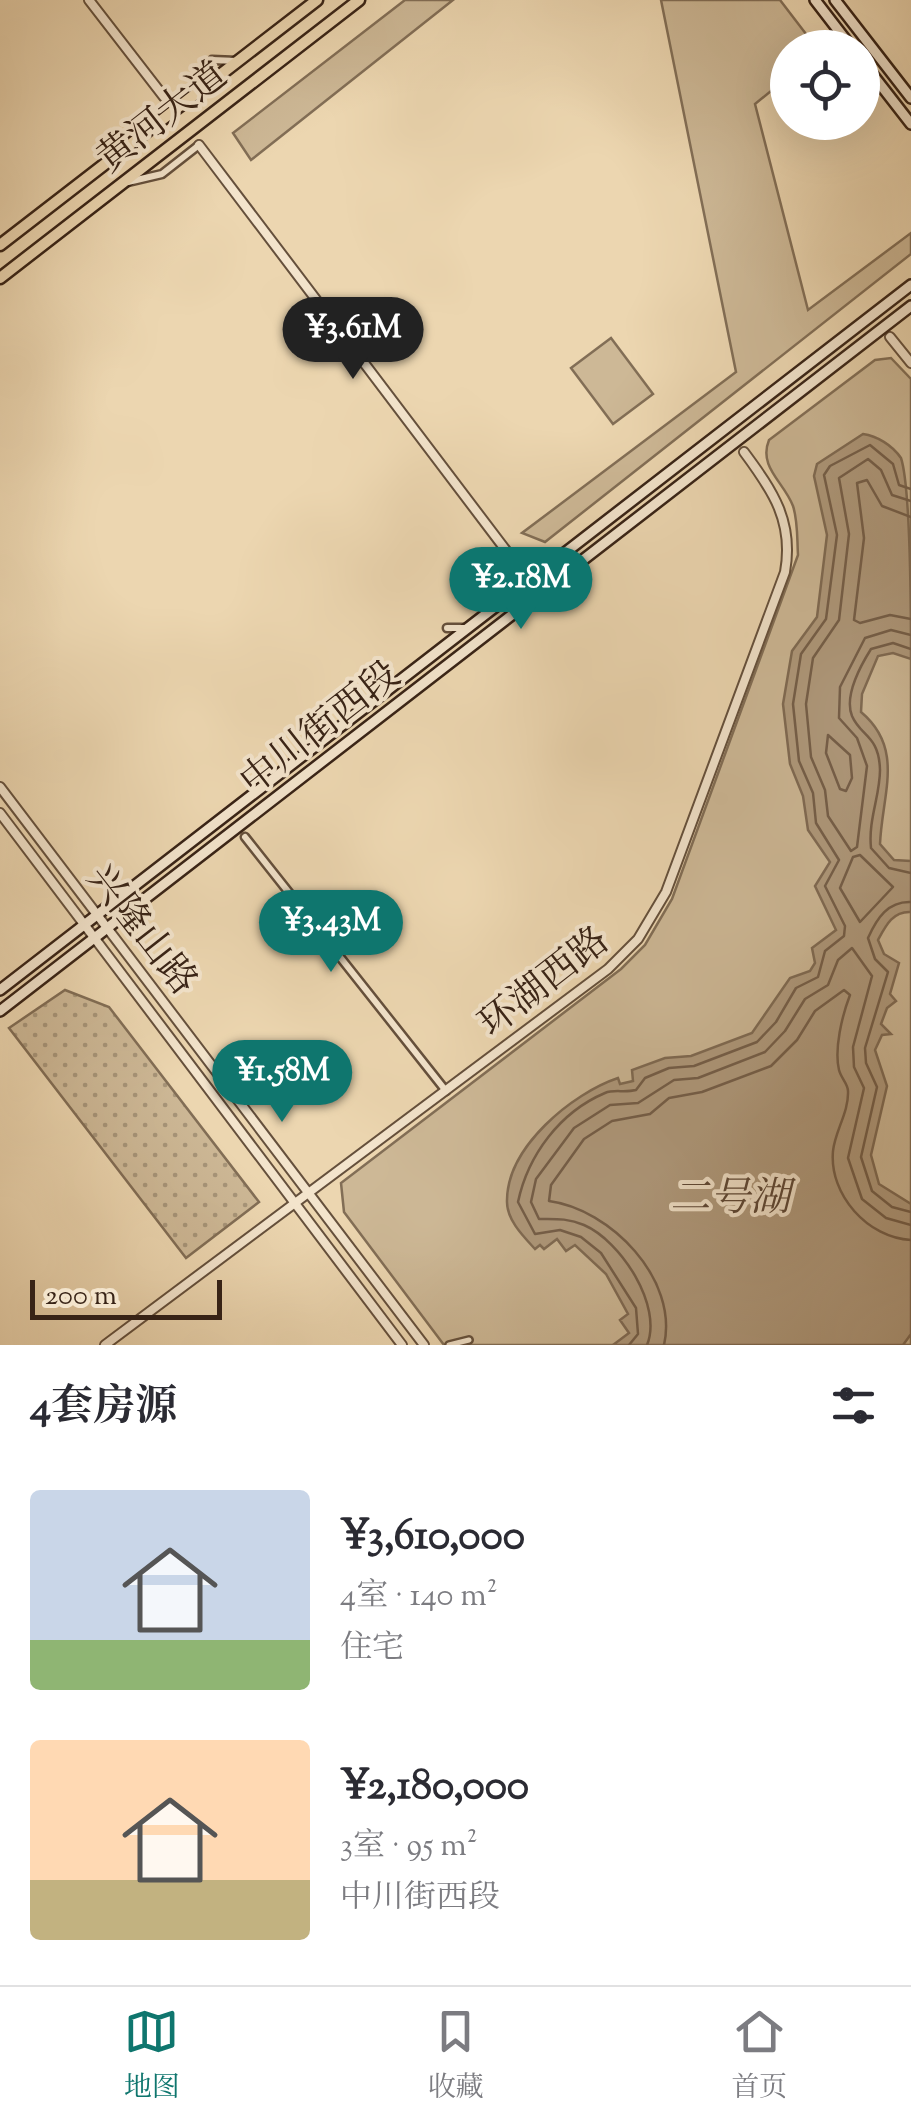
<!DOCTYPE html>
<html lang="zh">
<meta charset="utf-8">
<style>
:root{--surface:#fff;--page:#f2f2f3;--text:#2b2b33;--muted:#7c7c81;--line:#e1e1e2;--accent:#0f766e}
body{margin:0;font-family:"Sorts Mill Goudy","Noto Serif SC",serif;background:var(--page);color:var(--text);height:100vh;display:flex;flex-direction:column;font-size:38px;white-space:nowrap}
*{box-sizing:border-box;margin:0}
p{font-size:32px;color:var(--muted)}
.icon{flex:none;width:55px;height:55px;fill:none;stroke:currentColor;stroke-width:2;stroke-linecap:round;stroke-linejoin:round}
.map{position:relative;height:1345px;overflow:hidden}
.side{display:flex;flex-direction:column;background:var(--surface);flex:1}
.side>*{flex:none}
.tools{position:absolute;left:770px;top:30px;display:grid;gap:20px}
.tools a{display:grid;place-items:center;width:110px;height:110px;border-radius:50%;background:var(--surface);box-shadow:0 10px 40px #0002;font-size:50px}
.scale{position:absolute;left:30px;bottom:25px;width:192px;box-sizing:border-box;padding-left:10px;border:5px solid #382316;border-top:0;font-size:28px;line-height:35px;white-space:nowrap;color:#382316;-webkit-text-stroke:8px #f3e4cc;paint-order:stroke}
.price{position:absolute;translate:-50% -85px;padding:0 22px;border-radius:35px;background:var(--accent);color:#fff;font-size:32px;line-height:65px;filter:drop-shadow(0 2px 5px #0008)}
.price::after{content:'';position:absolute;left:50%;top:60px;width:30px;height:22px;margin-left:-15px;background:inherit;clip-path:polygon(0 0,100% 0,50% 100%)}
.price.current{background:#222;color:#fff}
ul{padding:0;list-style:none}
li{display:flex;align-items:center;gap:30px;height:250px;padding:0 30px}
li span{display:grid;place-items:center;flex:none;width:280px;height:200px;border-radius:10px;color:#555}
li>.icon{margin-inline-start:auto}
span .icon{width:120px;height:120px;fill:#fffc;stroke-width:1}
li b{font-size:42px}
h2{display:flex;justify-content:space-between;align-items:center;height:120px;padding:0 30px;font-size:42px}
.menu{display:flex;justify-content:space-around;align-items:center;height:140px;border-top:2px solid var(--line);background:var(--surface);font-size:28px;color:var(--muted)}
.menu a{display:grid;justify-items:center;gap:5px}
.menu .current{color:var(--accent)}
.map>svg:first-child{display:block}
</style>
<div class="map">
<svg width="911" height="1345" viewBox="0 0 911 1345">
<defs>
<pattern id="grass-dots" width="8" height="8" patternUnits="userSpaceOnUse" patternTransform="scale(2.5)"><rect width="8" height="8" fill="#cdb896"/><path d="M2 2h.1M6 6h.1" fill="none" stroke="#a79579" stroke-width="1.8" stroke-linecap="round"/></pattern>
</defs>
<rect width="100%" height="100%" fill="#ecd6b0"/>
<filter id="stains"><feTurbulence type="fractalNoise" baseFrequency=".002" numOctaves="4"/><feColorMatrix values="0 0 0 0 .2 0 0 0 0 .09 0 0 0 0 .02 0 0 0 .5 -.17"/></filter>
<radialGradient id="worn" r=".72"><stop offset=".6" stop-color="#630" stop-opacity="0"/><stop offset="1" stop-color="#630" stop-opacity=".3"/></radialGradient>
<!-- grass -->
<polygon fill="url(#grass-dots)" stroke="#826e56" stroke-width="2.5" points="65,990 109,1007 259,1202 186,1258 9,1028"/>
<!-- park -->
<g fill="#cdb896" stroke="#826e56" stroke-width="2.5">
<polygon points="405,0 453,0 251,160 233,133"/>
<polygon points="661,0 780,0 816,47 788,48 787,78 755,104 808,310 911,233 911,254 545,542 522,533 736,372"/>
<polygon points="611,338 653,394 613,424 571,368"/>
<path d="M891 358 911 379V1345H444L344 1212 341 1183 621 969 645 945 672 899 798 555C797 539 798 521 793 506 784 482 758 467 769 440L875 360Z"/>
</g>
<!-- water -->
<path fill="#af997c" stroke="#7f6a53" stroke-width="2.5" d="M863 434C877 436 892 445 901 458 911 489 911 617 911 659L893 653 878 656 862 694 861 712C905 749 882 794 880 844L894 860 911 861V912C893 911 886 925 878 940L884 954 899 963 890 994 896 1001 887 1008 881 1024 891 1034 882 1035 875 1050 887 1086 871 1155 879 1184 911 1204V1334L903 1345H613L629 1333 620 1320 628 1314 606 1274 575 1245 566 1251 557 1239 544 1249 540 1245 535 1249C523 1236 507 1220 507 1202 506 1147 573 1093 618 1078L620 1084 633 1081 632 1070 665 1058 691 1056 752 1033 790 978 810 971 815 963 812 948 836 930 815 886 830 862 808 830 803 796 790 764 783 704 792 651 817 617 827 535 814 476 817 464Z"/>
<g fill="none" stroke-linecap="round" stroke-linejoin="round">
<!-- shore -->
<g stroke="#745e49" stroke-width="2.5">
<polyline points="911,501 892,495 881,470 868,459 839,478 849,534 839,620 813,658 806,704 811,757 825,790 828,816 851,851 857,847 867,766 857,738 839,718 840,687 865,638 891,630 911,635"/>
<polyline points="911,517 882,506 867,480 857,483 864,538 854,620 860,623 890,615 911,619"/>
<path d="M911 649 893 643 871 649C861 665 844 696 852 716 861 737 879 735 880 770 880 796 868 820 871 848L889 868 911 873"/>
<polygon points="828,735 850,755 852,778 846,791 840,789 826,753"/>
<polygon points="860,855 893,887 860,922 840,888 853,857"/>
<path d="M911 902C888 901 877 918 868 938L875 959 888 972 865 1048 866 1063 877 1087 861 1157 872 1191 892 1207 911 1212"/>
<path d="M629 1345 638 1334 636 1308 601 1253 581 1237 560 1230 535 1234 518 1202C528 1155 560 1112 605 1093 614 1089 624 1093 636 1090L645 1078 669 1068 694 1066 757 1042 776 1022 796 988 818 977 825 951 844 936 845 926 825 886 839 860 816 823 813 793 799 761 793 704 801 654 826 619 837 535 824 475 830 466 870 445 893 464 899 485 911 489"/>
<path d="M647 1345C663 1306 621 1241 584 1225 568 1218 555 1219 539 1219L531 1202 536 1179 574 1128 610 1105 638 1103 674 1080 698 1078 765 1052 785 1031 805 999 828 985 838 960 852 948 872 976 853 1047 854 1067 864 1088 848 1158 862 1199 886 1218 911 1225"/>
<path d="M664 1345C679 1279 610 1209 549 1201L551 1185 584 1139 612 1121 650 1114 669 1098 702 1092 771 1066 797 1040 815 1011 844 990 850 995C842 1016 834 1049 839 1070 841 1078 848 1084 848 1091 849 1112 835 1131 833 1151 829 1195 868 1238 911 1240"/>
</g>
<!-- pedestrian casing -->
<g stroke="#65503c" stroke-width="10">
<polyline id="pedestrian" points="449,1345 469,1340"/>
</g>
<!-- minor casing -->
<g stroke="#65503c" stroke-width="11">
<g id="minor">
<polyline points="212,60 237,61"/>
<polyline points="128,182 162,174 199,145"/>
<polyline points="447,628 466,628"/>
<polyline points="245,837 446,1091"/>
</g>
</g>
<!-- tertiary casing -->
<g stroke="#65503c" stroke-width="12">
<g id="tertiary">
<polyline points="89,0 164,97"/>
<polyline points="199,145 539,594"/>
<polyline points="890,337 911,363"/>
<polyline points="0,787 424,1345"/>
<polyline points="0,813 402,1345"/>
<path d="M105 1345 608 969 638 939 666 892 785 572C794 522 773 491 744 452"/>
</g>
</g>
<!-- secondary casing -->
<g stroke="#382316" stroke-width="14">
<g id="secondary">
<polyline points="815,0 852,48"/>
<polyline points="835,0 911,98"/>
<polyline points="862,61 911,124"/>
<polyline points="0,990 911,285"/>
<polyline points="0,1011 911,306"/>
</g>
</g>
<!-- primary casing -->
<g stroke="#382316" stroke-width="15">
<g id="primary">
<polyline points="0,245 317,0"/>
<polyline points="0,278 359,0"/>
</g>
</g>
<!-- pedestrian -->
<use href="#pedestrian" stroke="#f3e4cc" stroke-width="5"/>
<!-- minor -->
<use href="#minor" stroke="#f3e4cc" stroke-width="6"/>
<!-- tertiary -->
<use href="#tertiary" stroke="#f3e4cc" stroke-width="8"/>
<!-- secondary -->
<use href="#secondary" stroke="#f3e4cc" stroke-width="9"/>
<!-- primary -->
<use href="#primary" stroke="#ecd6b0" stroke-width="10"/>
</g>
<g text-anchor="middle" stroke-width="8" stroke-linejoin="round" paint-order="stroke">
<!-- street labels -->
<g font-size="38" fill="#382316" stroke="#f3e4cc">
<text transform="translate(161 116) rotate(-38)" y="13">黄河大道</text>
<text transform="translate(319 727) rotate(-38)" y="13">中川街西段</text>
<text transform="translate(143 929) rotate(52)" y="13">兴隆山路</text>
<text transform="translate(543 981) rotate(-38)" y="13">环湖西路</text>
</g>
<!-- water labels -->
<g font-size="40" font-style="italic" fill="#5c4635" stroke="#f3e4cc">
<text x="730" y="1210">二号湖</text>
</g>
</g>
<rect width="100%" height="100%" filter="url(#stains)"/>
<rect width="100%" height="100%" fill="url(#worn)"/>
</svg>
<div class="tools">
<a><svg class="icon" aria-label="locate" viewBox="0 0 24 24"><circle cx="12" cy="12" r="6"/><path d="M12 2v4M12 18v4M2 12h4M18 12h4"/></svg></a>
</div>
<div class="scale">200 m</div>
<b class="price current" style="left:353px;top:382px">¥3.61M</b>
<b class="price" style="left:521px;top:632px">¥2.18M</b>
<b class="price" style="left:331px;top:975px">¥3.43M</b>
<b class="price" style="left:282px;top:1125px">¥1.58M</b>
</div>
<section class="side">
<h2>4套房源<svg class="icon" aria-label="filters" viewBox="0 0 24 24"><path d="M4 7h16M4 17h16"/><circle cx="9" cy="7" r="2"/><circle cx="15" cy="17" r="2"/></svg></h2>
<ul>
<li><span style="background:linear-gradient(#c9d6e8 75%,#8fb573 0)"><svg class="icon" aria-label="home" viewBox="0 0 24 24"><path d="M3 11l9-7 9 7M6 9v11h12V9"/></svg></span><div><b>¥3,610,000</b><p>4室 · 140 m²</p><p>住宅</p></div></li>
<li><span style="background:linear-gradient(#ffd9b3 70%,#c2b280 0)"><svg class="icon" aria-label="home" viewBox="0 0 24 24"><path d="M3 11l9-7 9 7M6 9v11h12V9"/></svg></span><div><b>¥2,180,000</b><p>3室 · 95 m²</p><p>中川街西段</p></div></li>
</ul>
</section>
<nav class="menu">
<a class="current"><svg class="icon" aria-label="map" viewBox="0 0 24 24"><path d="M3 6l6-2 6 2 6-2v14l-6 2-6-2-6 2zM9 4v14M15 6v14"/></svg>地图</a>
<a><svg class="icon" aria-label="saved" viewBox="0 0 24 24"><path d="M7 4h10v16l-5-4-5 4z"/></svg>收藏</a>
<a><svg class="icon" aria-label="home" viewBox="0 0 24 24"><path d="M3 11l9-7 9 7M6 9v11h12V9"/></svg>首页</a>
</nav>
